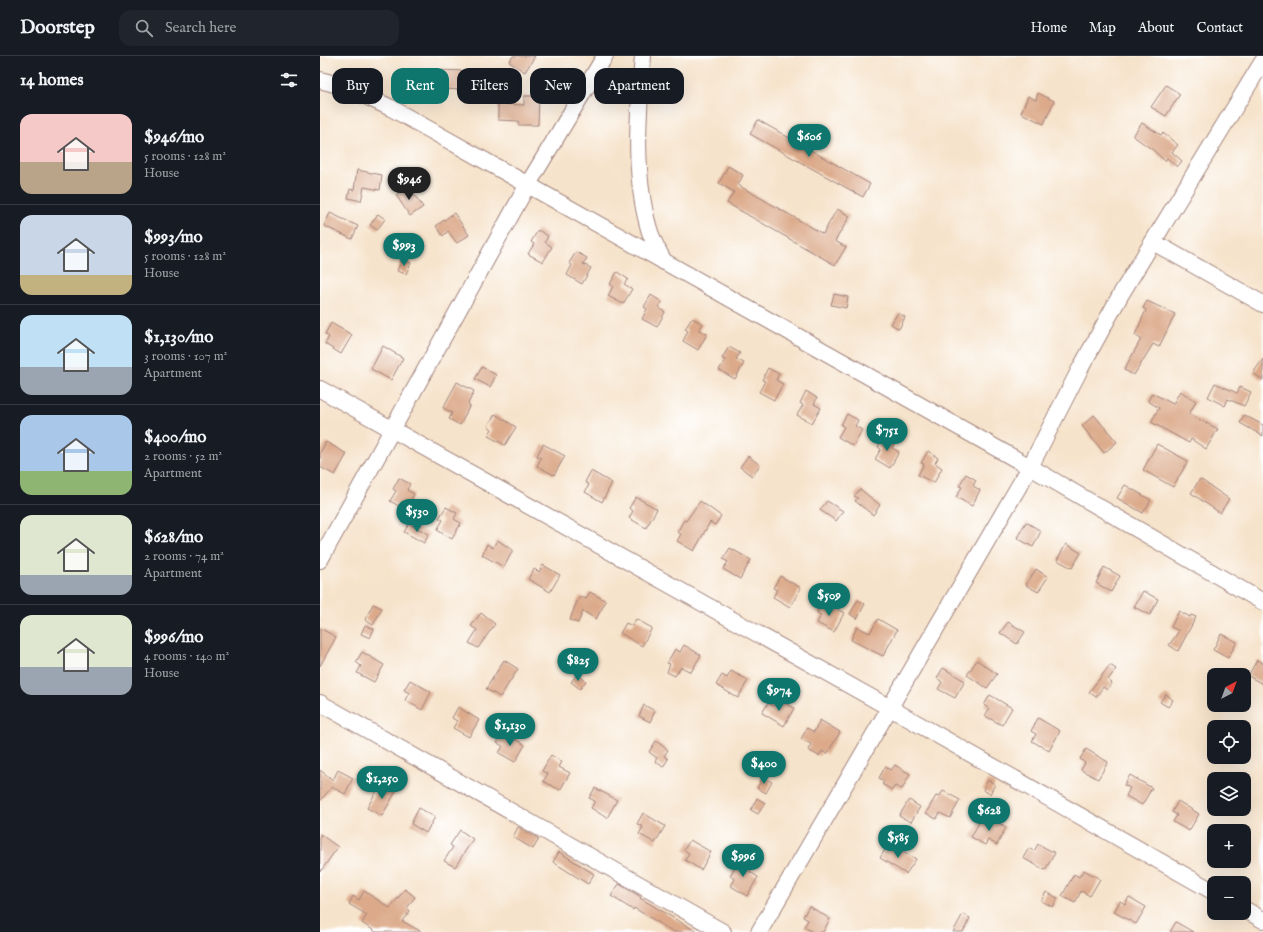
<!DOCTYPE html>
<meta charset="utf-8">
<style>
:root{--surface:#171b24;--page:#20242c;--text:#f1f3f6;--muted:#9ea1a6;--line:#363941;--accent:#0f766e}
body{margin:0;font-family:"IM FELL English",serif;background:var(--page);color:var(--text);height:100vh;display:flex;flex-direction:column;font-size:15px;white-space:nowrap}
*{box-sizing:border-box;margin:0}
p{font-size:13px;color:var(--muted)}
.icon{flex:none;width:22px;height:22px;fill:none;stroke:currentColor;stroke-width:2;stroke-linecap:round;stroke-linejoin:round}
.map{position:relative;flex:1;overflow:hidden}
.drawer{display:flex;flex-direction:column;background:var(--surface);width:320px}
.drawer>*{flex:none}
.hud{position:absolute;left:12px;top:12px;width:380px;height:36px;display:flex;gap:8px}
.needle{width:26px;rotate:41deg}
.tools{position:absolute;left:887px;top:612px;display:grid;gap:8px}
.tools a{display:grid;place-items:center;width:44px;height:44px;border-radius:8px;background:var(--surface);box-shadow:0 4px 16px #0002;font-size:20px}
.price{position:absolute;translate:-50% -34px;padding:0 9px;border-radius:14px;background:var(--accent);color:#fff;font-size:13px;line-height:26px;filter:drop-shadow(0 1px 2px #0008)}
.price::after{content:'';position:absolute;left:50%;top:24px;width:12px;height:9px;margin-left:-6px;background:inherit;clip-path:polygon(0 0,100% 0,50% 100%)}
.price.selected{background:#222;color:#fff}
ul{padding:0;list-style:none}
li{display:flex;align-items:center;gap:12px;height:100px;padding:0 20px}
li+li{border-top:1px solid var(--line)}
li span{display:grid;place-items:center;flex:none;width:112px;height:80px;border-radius:12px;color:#555}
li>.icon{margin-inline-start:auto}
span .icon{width:48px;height:48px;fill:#fffc;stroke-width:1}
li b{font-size:17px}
h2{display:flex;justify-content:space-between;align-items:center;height:48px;padding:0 20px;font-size:17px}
.chip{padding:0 14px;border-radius:12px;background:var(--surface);box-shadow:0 4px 16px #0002;font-size:14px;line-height:36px}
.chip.selected{background:var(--accent);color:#fff}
header{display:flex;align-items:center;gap:24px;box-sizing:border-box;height:56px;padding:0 20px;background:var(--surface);border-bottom:1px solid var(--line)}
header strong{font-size:19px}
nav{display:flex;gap:22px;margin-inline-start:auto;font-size:14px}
.search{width:280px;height:36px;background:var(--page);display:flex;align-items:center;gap:10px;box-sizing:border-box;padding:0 14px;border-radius:12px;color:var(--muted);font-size:15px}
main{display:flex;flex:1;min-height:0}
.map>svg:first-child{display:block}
</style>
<header>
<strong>Doorstep</strong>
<div class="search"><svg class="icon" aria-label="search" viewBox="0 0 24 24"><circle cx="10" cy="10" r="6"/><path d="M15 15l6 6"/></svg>Search here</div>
<nav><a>Home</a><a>Map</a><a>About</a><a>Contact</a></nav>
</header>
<main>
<section class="drawer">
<h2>14 homes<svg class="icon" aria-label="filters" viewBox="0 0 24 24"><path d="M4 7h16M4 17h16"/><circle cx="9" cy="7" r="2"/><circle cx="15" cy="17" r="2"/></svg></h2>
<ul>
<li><span style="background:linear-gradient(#f6c9c9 60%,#b9a48a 0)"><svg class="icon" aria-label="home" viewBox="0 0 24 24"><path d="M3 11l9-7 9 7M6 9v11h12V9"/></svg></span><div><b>$946/mo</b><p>5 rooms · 128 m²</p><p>House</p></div></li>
<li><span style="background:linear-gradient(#c9d6e8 75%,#c2b280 0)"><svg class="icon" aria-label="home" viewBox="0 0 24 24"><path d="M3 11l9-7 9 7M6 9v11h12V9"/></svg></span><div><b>$993/mo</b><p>5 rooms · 128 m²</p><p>House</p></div></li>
<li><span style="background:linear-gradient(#bfe0f5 65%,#9aa5b1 0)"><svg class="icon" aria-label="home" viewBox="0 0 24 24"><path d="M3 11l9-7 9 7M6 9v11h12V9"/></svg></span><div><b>$1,130/mo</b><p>3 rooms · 107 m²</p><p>Apartment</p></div></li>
<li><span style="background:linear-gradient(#a9c7e8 70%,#8fb573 0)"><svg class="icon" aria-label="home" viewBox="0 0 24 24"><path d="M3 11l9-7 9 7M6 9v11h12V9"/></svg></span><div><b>$400/mo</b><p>2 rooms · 52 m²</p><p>Apartment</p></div></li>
<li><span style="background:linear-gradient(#dfe7d0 75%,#9aa5b1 0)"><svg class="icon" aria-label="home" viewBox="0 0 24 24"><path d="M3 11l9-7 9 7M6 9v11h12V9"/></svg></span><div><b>$628/mo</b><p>2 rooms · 74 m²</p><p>Apartment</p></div></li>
<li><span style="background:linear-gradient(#dfe7d0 65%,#9aa5b1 0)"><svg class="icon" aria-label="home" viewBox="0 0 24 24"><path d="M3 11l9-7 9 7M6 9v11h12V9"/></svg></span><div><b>$996/mo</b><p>4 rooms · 140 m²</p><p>House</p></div></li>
</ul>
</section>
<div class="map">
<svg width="943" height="876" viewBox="0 0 943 876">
<rect width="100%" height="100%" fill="#fff"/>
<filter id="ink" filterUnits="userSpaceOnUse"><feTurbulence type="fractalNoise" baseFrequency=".025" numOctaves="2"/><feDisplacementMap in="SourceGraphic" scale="8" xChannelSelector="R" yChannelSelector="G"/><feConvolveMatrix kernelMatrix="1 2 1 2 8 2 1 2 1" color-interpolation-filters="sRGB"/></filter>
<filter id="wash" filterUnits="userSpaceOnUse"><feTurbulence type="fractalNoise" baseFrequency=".012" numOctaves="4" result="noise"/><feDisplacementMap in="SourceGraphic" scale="16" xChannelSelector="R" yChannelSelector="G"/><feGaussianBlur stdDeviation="0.9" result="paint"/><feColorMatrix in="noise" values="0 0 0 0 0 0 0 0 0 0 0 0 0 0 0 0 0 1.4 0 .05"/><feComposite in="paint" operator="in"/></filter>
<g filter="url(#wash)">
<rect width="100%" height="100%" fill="#f6e3cb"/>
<g id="blocks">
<!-- building -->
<g fill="#dcaa8b">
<polygon points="193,0 215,0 205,16 189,6"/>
<polygon points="110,14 153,15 153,34 110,33"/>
<polygon points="846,29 860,38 846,60 831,51"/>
<polygon points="718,37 734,45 724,68 701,57 708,40 716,44"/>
<polygon points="204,40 219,40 218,69 198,69 199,65 178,64 178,48 204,49"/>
<polygon points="438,64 550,128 543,141 430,78"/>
<polygon points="822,67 841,79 843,77 858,89 852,96 862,105 857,111 847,102 845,105 833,94 813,80"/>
<polygon points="408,110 423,119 418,129 503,178 517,153 530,160 515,185 526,191 515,209 407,147 414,136 399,127"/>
<polygon points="37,114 62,119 60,134 44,131 41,145 28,142 30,133 34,134"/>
<polygon points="88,130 103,151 90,160 76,139"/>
<polygon points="10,157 38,170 32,183 4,170"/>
<polygon points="134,157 149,179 137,187 128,175 123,180 116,170"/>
<polygon points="58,158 65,163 57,174 50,169"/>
<polygon points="218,174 228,180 225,186 232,191 223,206 208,198 214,188 211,186"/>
<polygon points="256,196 267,202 263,208 271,212 262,228 247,219 252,209 249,207"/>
<polygon points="82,204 91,207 86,218 77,215"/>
<polygon points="297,216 308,223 304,228 312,233 303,248 288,240 293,230 290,228"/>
<polygon points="514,238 528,241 526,252 511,249"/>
<polygon points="331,239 342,246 338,251 345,256 337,271 322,263 327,253 324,251"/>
<polygon points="827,245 855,258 839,291 833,288 814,319 804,314 821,283 815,279 826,254 823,252"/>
<polygon points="578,257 585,261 579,273 571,268"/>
<polygon points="372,262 383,268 379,274 387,278 378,294 363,285 368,275 365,273"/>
<polygon points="11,267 32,279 21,298 5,288 9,281 5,278"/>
<polygon points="63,290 83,302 71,324 51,313"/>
<polygon points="409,291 420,297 416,303 424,307 415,323 399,314 405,304 402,302"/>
<polygon points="943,303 943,324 933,317"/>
<polygon points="162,311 176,319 170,331 155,323"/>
<polygon points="448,312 459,318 456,324 463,328 454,344 439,336 445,325 442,324"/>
<polygon points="137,326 154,335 148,348 150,349 140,369 129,363 132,357 123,352"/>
<polygon points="895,327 917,337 920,331 931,336 924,350 908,343 905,350 888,341"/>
<polygon points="486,335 497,342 494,348 501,352 492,367 477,359 483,349 480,347"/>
<polygon points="860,335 876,345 869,358 898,373 886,393 871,383 869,387 831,366 839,352 828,345 832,337 853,348"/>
<polygon points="175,358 196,371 185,389 168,380 172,373 168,370"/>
<polygon points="527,358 538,364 535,370 542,374 533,390 518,381 524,371 521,369"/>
<polygon points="774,359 797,386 784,397 762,370"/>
<polygon points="924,359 943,369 943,380 920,367"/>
<polygon points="564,380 575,386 572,392 579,396 570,412 555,403 561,393 558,391"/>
<polygon points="6,386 27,398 15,419 0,411 0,397"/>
<polygon points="223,388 245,400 234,419 217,410 221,402 217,400"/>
<polygon points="837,388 868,405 853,431 823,414"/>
<polygon points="608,395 618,402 615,407 622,412 614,427 598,419 604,408 601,407"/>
<polygon points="428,400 440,409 432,420 420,411"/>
<polygon points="271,415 292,427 282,446 265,436 269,429 265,426"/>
<polygon points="646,418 656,424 653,430 660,434 652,450 636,441 642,431 639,430"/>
<polygon points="79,422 90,428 87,434 94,438 86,454 70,445 76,435 73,433"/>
<polygon points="880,423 909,443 900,457 871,437"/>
<polygon points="805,429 831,444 823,457 797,442"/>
<polygon points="540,433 560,449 553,459 535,445 538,442 534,440"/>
<polygon points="316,441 337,453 326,472 309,462 313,455 309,452"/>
<polygon points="380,445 401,460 395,469 390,466 374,495 357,485 361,478 357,476 364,464 366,465"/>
<polygon points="507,445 523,455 516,465 500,454"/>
<polygon points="126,451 137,457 134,463 141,467 132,483 117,474 123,464 119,462"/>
<polygon points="706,466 721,475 713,491 697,482"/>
<polygon points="89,468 109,478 104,487 84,476"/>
<polygon points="177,484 193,494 184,511 162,499 167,488 173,492"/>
<polygon points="746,488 761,497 752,512 737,504"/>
<polygon points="410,492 431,504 420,523 403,513 408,506 403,503"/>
<polygon points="223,509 240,519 230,536 208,523 214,513 219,516"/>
<polygon points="784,511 800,520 791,536 776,527"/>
<polygon points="716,513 728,521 718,536 706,529"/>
<polygon points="460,520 481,532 470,551 453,541 457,534 453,532"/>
<polygon points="823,535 838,543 830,559 814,551"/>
<polygon points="270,536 286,545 276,563 263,555 258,567 250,564 255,550 260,540 266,543"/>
<polygon points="538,544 545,548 537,563 530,558"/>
<polygon points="503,545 524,557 514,576 497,567 501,559 497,557"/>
<polygon points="53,548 62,552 53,569 45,564"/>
<polygon points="859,555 870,561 871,559 876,561 858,595 849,589 859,575 851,571"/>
<polygon points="161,557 175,568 158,592 149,587 157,574 151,570"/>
<polygon points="316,563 332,572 322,590 300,577 306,567 312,570"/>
<polygon points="558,563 577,574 563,600 531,584 537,571 550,577"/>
<polygon points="688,566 705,576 697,588 680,577"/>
<polygon points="45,569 54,573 50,582 41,578"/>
<polygon points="0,572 16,581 0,610"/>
<polygon points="901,578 917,586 908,602 893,594"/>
<polygon points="364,589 381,599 371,616 361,611 355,620 347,616 350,608 347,607 355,593 360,596"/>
<polygon points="42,596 64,609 54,626 37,617 41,610 36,606"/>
<polygon points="184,604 198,613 180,641 166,633"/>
<polygon points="657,604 677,618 667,632 647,619"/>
<polygon points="937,604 943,607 943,628 928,620"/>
<polygon points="790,609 796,613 788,624 792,627 787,634 783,631 776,641 769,636"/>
<polygon points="623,612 645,625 635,642 618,633 622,626 617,622"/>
<polygon points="411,615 428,624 418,642 396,629 402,619 407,622"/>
<polygon points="257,618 266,625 260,633 251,626"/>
<polygon points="90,624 111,636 102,654 85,644 89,637 84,634"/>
<polygon points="846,638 853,644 848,651 840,646"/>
<polygon points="670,639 692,652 682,669 665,660 669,653 664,649"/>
<polygon points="458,643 474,652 464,670 442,657 448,647 454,650"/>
<polygon points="324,649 335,655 330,666 319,660"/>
<polygon points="138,651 159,664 149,681 133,672 137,665 132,662"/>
<polygon points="718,662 740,675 729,695 712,685 716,678 711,675"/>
<polygon points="500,664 520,676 507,698 502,695 499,700 488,694 491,688 481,683 487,672 494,676"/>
<polygon points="183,676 205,689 195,706 179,697 183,690 177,687"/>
<polygon points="336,685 348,694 344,700 348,703 343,711 335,705 337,702 329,696"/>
<polygon points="766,693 788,706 778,723 761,714 765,707 760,703"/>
<polygon points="231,699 242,706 239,711 250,717 240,734 223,725 228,718 222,715"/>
<polygon points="575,709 590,718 582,733 575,730 572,734 562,728 564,725 559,722 565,711 571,714"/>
<polygon points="0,714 13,724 18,714 33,722 25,738 12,731 0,745"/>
<polygon points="810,719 832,732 822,749 806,740 810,732 804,729"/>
<polygon points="443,721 452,726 446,737 437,732"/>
<polygon points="668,724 675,728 670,738 663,734"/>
<polygon points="61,727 76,735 62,760 47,752"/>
<polygon points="275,732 297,744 287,762 271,752 275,745 269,742"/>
<polygon points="623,735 640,744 630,762 620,757 616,763 606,757 616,740 619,741"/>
<polygon points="437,742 445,747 438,758 431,754"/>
<polygon points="589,744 600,751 591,766 579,760"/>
<polygon points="858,745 879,758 869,775 853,766 857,759 852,756"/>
<polygon points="99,752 115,761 106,777 91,768"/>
<polygon points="323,757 345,770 335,787 319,778 323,771 317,768"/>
<polygon points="670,762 686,771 677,789 668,784 665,789 651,781 660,765 666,769"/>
<polygon points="198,771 219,783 213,793 193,781"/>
<polygon points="140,774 153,783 135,811 124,805 133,791 130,789"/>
<polygon points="0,778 18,791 0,816"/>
<polygon points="370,784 391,796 381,814 365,804 369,797 364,794"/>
<polygon points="718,788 735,797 725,814 703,802 709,792 714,795"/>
<polygon points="568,789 582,797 583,795 596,803 586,818 560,802"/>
<polygon points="239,796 274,818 268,828 233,806"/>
<polygon points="418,805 432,812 430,816 438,821 427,840 411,830 415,823 410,820"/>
<polygon points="764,814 780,823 770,840 761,835 755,847 742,840 754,818 759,821"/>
<polygon points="299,828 321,841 320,842 377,876 354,876 314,852 313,854 291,840"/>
<polygon points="85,833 95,841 87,852 90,855 82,865 102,876 56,876 42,867 47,859 29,848 33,840 39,844 44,835 70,852"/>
<polygon points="726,836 738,842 733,851 721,845"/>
<polygon points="809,841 826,851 816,868 794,856 800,845 805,848"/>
<polygon points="489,850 510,863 503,876 493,876 484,871 488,864 483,861"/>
<polygon points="643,858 650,862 643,876 633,876"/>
<polygon points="856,866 873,876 850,876"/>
</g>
</g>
</g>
<g filter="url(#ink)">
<use href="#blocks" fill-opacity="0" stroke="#a0817b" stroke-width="1"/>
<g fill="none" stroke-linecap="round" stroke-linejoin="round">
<!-- minor casing -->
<g stroke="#a0817b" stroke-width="18">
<g id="minor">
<path d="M323 0C318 57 313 118 329 173 332 184 339 196 344 206"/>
<polyline points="0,24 29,32 71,52 710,411 943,546"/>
<polyline points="833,186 943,248"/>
<polyline points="0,333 570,652 894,836"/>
<polyline points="0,504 207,130 285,0"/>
<polyline points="0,647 403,876"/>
<polyline points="924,853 943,864"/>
<polyline points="439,876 710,411 760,313 801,238 943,5"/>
</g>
</g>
<!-- minor -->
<use href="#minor" stroke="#fff" stroke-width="16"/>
</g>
</g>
</svg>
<div class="tools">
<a><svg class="needle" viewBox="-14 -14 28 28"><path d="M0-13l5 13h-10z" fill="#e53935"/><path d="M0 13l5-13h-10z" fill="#9ea1a6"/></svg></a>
<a><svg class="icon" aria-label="locate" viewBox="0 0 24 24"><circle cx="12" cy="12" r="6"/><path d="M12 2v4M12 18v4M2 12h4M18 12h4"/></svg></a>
<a><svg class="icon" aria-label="layers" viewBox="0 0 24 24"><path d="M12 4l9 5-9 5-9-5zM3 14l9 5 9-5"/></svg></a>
<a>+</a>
<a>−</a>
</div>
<b class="price" style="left:489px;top:102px">$606</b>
<b class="price selected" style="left:89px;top:145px">$946</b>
<b class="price" style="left:84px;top:211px">$993</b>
<b class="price" style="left:567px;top:396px">$751</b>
<b class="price" style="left:97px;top:477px">$530</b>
<b class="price" style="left:509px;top:561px">$509</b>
<b class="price" style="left:258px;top:626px">$825</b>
<b class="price" style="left:459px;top:656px">$974</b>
<b class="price" style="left:190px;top:691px">$1,130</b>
<b class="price" style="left:444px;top:729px">$400</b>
<b class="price" style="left:62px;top:744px">$1,250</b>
<b class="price" style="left:669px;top:776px">$628</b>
<b class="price" style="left:578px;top:803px">$585</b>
<b class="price" style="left:423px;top:822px">$996</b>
<div class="hud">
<a class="chip">Buy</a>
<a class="chip selected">Rent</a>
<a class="chip">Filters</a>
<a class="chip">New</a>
<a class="chip">Apartment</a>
</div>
</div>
</main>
